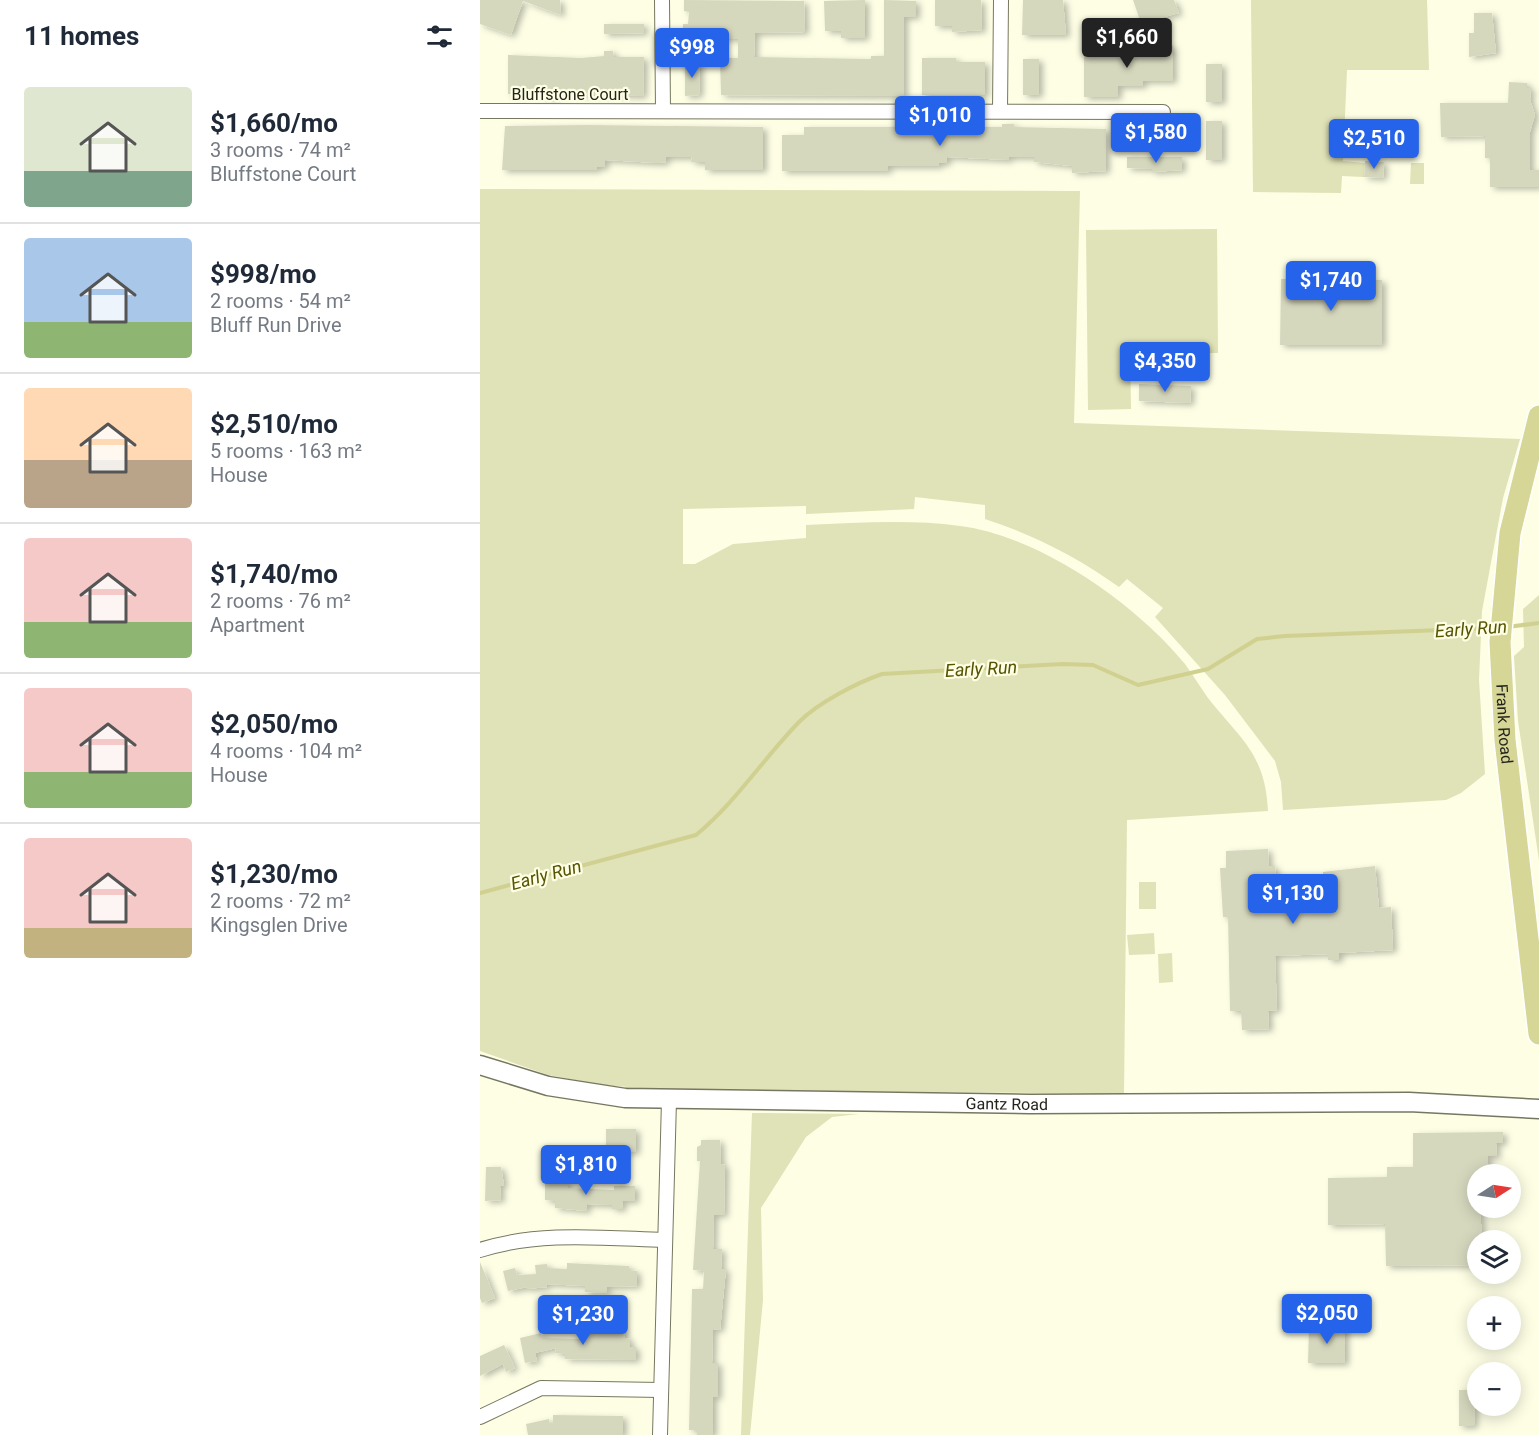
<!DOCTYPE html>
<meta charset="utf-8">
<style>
:root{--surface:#fff;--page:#f6f6f7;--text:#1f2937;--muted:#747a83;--line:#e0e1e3;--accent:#2563eb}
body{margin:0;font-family:Roboto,sans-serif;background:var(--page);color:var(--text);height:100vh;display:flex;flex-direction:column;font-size:22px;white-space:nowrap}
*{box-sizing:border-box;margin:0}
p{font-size:20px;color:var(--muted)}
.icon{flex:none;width:33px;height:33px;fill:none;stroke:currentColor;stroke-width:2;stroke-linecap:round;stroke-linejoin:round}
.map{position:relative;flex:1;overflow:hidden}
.details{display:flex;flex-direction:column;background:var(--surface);width:480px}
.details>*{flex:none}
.needle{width:39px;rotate:78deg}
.tools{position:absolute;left:987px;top:1164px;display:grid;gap:12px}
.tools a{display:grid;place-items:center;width:54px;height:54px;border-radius:50%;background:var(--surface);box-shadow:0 3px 15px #0003;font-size:30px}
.price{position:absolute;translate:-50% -51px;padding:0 14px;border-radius:6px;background:var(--accent);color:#fff;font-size:20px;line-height:39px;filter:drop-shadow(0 2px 3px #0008)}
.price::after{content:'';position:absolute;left:50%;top:36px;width:18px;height:14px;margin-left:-9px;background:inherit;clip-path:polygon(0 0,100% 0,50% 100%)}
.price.current{background:#222;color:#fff}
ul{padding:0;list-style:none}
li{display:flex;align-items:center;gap:18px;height:150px;padding:0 24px}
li+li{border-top:2px solid var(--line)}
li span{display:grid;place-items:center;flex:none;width:168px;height:120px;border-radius:6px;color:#555}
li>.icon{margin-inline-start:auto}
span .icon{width:72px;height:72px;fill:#fffc;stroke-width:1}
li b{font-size:26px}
h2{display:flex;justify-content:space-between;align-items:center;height:72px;padding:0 24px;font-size:26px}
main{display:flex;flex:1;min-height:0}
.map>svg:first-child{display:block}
</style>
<main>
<section class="details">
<h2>11 homes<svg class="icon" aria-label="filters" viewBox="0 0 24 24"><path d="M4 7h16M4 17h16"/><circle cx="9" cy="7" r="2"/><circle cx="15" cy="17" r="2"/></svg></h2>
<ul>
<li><span style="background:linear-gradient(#dfe7d0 70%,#7fa58c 0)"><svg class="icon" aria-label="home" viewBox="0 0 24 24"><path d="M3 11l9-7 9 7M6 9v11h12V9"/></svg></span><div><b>$1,660/mo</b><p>3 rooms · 74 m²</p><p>Bluffstone Court</p></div></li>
<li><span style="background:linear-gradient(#a9c7e8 70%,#8fb573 0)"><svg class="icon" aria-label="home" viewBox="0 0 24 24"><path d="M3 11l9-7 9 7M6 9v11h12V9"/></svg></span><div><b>$998/mo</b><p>2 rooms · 54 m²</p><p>Bluff Run Drive</p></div></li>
<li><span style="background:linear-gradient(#ffd9b3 60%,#b9a48a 0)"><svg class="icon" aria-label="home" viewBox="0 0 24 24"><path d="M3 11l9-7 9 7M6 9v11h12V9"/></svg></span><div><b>$2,510/mo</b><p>5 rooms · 163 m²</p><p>House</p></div></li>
<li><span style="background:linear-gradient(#f6c9c9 70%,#8fb573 0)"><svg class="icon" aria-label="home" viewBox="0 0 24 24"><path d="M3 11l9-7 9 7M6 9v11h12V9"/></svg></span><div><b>$1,740/mo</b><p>2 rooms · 76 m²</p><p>Apartment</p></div></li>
<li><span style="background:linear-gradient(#f6c9c9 70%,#8fb573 0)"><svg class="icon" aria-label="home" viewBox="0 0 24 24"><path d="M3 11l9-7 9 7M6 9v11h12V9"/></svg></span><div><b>$2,050/mo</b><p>4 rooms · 104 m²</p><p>House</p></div></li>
<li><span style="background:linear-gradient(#f6c9c9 75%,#c2b280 0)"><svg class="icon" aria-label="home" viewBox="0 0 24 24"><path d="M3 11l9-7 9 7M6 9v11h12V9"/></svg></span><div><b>$1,230/mo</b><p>2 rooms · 72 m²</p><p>Kingsglen Drive</p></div></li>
</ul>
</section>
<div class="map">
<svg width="1059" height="1435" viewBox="0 0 1059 1435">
<defs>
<filter id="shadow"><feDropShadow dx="4" dy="2.5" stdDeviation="3" flood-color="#0004"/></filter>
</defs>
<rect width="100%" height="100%" fill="#fdfee4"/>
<!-- green -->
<g fill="#e0e2b7">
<polygon points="771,0 947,0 949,70 867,70 863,161 885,163 884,177 862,176 861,193 773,192"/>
<polygon points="931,163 944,163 944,184 930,184"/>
<path d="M0 189 600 191 594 423 1040 439 1023 498 1002 611 999 680 1005 774 981 793 966 800 803 810 801 782 795 761 745 695 675 617 683 608 647 579 639 587C597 557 554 535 505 519V505L435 497 434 509 326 514V506L203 509V564H215L253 544 326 538V525C377 523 429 519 480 526 559 536 655 603 705 664 713 675 720 687 728 698 761 740 785 753 788 811L647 820 644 1094 175 1089 122 1085 68 1075 0 1051Z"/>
<polygon points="737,229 738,353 650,353 651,409 608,410 606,230"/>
<polygon points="1059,595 1059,860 1038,721 1034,656 1044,647 1043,609"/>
<rect x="659" y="882" width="17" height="27"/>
<polygon points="674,933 675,954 649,955 647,935"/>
<polygon points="692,953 693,982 679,983 678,954"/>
<polygon points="272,1113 379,1114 352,1117 326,1137 281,1208 283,1300 270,1435 261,1435"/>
</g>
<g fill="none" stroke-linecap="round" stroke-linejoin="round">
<!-- stream -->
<g stroke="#d0d190" stroke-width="4">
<polyline points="1027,627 1059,623"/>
<path d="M0 893 216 835C256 802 283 759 319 722 338 703 376 683 402 674L583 664 613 665 658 685 728 669 777 639 805 636 1014 628"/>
</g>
</g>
<!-- building -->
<g fill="#d6d8be" filter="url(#shadow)">
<polygon points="0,0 80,0 81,15 43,1 31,35 0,24"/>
<polygon points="204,0 324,1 325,32 275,33 274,57 391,59 391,56 404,56 404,0 436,1 436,17 424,17 424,96 241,95 240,58 258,58 258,39 244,39 244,37 203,38 203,24 208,24 209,12 204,11"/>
<polygon points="385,0 385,38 361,38 361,31 345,31 344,1"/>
<polygon points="455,0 501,0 502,30 472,32 472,26 455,26"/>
<polygon points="543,0 583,0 586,35 542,35"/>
<polygon points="653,0 694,0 699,13 661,23"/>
<polygon points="994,13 1012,13 1016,53 989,57 989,33 994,33"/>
<polygon points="124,24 164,24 164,33 124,34"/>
<polygon points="647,43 693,46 693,81 663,81 663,86 638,86 638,97 604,97 604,54 648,54"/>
<polygon points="124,51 133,51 134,57 164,57 163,96 87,94 76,95 76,98 64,98 64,96 28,94 28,55 101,58 124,56"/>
<polygon points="442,58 476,58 476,62 505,62 505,95 442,95"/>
<rect x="543" y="59" width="16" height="36"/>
<polygon points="205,63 220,63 219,95 205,96"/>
<rect x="726" y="64" width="16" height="38"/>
<polygon points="1029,82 1047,83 1047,88 1051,88 1050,100 1055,115 1050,132 1050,170 1059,170 1059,187 1010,187 1010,158 1005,158 1005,136 961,137 960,103 1028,103"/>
<rect x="726" y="121" width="16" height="39"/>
<polygon points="522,124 534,124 534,127 626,129 626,171 592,173 592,166 554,162 554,157 529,157 529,160 467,157 467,163 459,163 459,166 408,166 408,171 302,171 302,135 324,135 324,127 522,127"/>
<polygon points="107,125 283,127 283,170 225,170 225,162 211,162 212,157 186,157 186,162 178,163 125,160 125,167 117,167 117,170 22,170 25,126"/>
<polygon points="647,157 702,157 702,170 672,172 672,169 647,168"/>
<polygon points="885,161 904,162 903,178 884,177"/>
<polygon points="801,279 902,280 902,345 800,345"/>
<polygon points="659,384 711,386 710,403 659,401"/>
<polygon points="788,849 789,866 795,866 796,886 818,885 818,879 843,878 843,872 895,866 899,908 911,907 913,950 859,953 859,960 848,960 848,954 795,956 797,1010 788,1011 789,1029 762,1030 761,1011 750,1011 748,917 743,917 740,868 746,868 746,851"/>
<rect x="126" y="1129" width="30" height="23"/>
<polygon points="1023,1132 1023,1143 1016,1143 1017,1156 1008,1156 1008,1174 998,1174 1002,1240 998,1240 998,1265 906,1266 905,1224 848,1225 848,1178 907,1177 907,1167 933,1167 933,1133"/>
<polygon points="221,1140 240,1140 241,1164 245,1165 244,1215 234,1215 233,1249 242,1249 241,1269 246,1269 240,1330 233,1329 232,1363 238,1363 238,1397 233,1397 233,1435 217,1435 217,1430 209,1430 212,1289 223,1289 224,1271 213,1270 220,1161 217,1161 217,1147 221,1145"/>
<polygon points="6,1167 21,1167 24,1185 20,1186 21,1200 5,1201"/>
<polygon points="65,1180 88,1181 88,1188 134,1190 134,1186 155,1186 155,1201 142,1201 143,1209 132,1209 132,1205 107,1204 107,1211 75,1208 75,1201 65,1200"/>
<polygon points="0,1262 15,1298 2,1303 0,1298"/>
<polygon points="87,1263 149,1266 149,1270 157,1271 157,1286 127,1287 127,1293 105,1292 105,1286 66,1284 67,1287 47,1289 47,1287 28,1291 23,1271 35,1268 37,1275 56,1274 55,1265 67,1264 67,1268 87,1269"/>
<polygon points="829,1326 865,1327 865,1363 828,1363"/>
<polygon points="104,1328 145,1330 145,1338 150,1339 150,1347 156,1347 156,1360 85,1359 85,1354 75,1353 76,1348 55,1353 57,1361 45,1363 40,1338 61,1333 62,1338 102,1339"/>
<polygon points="24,1345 35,1368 26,1372 23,1364 0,1376 0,1356"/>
<polygon points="979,1390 995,1390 994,1426 979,1426"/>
<polygon points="73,1415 143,1416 143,1435 48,1435 46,1424 69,1419 70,1424 73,1424"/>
</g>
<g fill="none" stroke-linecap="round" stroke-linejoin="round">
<!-- minor casing -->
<g stroke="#767760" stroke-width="16">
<g id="minor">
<polyline points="182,0 183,111"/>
<polyline points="0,111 683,112"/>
<polyline points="520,111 521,0"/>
<path d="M0 1250C59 1231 123 1238 184 1240"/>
<polyline points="0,1417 61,1388 181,1390"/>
<polyline points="180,1435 189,1100"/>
</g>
</g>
<!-- secondary casing -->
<g stroke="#767760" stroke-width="21">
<g id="secondary">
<path id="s1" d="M0 1065 68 1086 145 1098 550 1104 929 1102 1059 1109"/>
</g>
</g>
<!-- primary casing -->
<g stroke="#fff" stroke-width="24">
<g id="primary">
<path id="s2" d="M1059 416 1030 533 1020 642 1025 740 1059 1034"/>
</g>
</g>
<!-- minor -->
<use href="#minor" stroke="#fff" stroke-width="14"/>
<!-- secondary -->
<use href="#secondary" stroke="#fff" stroke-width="18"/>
<!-- primary -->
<use href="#primary" stroke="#d6d696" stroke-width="21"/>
</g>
<g text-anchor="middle" stroke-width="4.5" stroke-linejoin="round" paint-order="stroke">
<!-- street labels -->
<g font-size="16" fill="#24241b" stroke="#fdfee4">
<text x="90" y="100">Bluffstone Court</text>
<text dy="6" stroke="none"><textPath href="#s2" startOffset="312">Frank Road</textPath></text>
<text dy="6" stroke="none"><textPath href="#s1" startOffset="531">Gantz Road</textPath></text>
</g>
<!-- water labels -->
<g font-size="18" font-style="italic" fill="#555403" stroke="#fdfee4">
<text transform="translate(991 629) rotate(-4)" y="6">Early Run</text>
<text transform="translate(501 669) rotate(-3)" y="6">Early Run</text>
<text transform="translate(66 875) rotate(-15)" y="6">Early Run</text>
</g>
</g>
</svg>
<div class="tools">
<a><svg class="needle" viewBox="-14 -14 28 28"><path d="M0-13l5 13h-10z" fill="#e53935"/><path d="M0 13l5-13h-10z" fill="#747a83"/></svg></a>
<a><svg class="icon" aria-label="layers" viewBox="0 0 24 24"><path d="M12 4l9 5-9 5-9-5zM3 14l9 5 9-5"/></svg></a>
<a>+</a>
<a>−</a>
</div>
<b class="price current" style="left:647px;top:69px">$1,660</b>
<b class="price" style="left:212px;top:79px">$998</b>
<b class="price" style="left:460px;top:147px">$1,010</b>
<b class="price" style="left:676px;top:164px">$1,580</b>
<b class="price" style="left:894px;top:170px">$2,510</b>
<b class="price" style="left:851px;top:312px">$1,740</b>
<b class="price" style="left:685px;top:393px">$4,350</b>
<b class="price" style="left:813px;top:925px">$1,130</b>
<b class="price" style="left:106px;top:1196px">$1,810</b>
<b class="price" style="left:847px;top:1345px">$2,050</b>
<b class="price" style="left:103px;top:1346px">$1,230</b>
</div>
</main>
